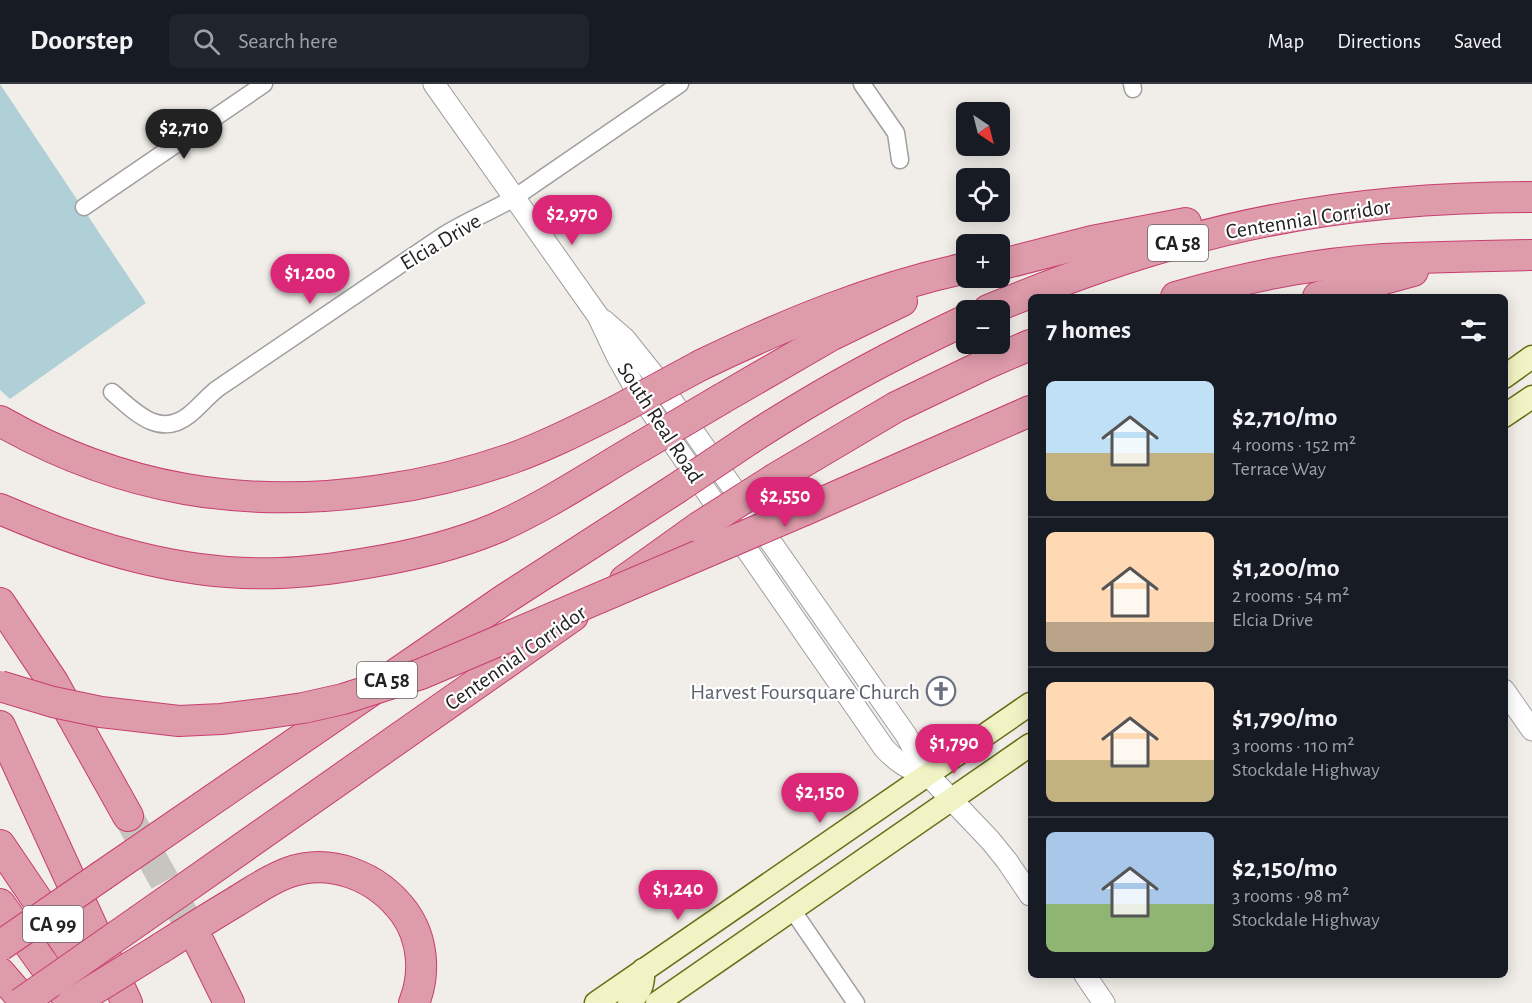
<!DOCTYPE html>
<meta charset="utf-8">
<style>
:root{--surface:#171b24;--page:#20242c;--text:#f1f3f6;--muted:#9ea1a6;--line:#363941;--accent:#db2777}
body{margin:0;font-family:"Alegreya Sans",sans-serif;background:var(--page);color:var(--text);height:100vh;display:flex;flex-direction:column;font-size:22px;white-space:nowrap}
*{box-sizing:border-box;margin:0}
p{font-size:20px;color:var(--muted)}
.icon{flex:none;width:33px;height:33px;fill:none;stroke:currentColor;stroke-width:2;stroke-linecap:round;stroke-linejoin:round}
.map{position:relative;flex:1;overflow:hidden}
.sheet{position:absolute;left:1028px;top:210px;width:480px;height:684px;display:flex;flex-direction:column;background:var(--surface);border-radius:9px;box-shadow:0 3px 15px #0003}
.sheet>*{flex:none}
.needle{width:39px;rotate:145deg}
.fabs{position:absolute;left:956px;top:18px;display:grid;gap:12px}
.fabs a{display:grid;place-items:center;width:54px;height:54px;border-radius:9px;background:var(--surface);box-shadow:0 3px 15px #0003;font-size:30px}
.price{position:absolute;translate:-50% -51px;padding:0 14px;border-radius:21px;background:var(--accent);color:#fff;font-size:20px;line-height:39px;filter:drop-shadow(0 2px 3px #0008)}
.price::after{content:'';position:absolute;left:50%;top:36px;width:18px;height:14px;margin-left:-9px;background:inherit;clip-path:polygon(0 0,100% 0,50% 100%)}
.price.active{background:#222;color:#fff}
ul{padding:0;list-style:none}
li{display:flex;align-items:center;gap:18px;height:150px;padding:0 18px}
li+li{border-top:2px solid var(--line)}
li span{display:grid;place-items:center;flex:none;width:168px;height:120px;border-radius:9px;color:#555}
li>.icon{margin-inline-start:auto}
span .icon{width:72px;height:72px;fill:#fffc;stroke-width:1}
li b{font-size:26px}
h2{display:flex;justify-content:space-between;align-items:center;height:72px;padding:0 18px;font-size:26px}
header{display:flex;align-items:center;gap:36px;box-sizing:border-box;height:84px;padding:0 30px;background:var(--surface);border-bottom:2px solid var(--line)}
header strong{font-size:28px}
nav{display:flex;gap:33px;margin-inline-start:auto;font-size:21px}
.search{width:420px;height:54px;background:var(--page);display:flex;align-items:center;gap:15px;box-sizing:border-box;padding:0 21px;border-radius:9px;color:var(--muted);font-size:22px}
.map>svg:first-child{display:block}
</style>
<header>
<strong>Doorstep</strong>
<div class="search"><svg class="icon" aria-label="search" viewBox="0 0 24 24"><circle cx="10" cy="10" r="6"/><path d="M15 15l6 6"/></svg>Search here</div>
<nav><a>Map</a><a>Directions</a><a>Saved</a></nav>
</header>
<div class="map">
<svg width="1532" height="919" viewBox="0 0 1532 919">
<rect width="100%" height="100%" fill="#f1eee9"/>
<!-- water -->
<polygon fill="#b0d0d8" points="0,0 146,219 10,315 0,306"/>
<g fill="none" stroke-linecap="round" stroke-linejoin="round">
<!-- motorway-tunnel -->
<polyline stroke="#c8c5c1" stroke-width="30" stroke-dasharray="30 15" stroke-linecap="butt" points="128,732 200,860"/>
<!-- minor casing -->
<g stroke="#9f9f9f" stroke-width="19">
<g id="minor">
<polyline points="862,0 896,49 900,76"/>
<polyline points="1132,0 1133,5"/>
<polyline points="84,123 264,0"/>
<path d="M112 308C134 327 159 355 189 331 199 323 207 313 217 305L441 153C464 138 490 128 514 114L680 0"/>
<polyline points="793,827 856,919"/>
</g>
</g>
<!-- tertiary casing -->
<g stroke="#9f9f9f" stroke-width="23">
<g id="tertiary">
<path d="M434 0 598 232 617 272 635 304 884 664C897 678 909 686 928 691"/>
<polyline points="603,236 625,255 653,290 906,651 928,691 990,756 1007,777 1030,811"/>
<polyline points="1504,606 1532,646"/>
<polyline points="1085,891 1104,919"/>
</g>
</g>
<!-- secondary casing -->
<g stroke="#676e13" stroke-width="25">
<g id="secondary">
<polyline points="1504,293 1532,273"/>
<polyline points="1504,332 1532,313"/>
<polyline points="596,919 1030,620"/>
<path d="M629 919C640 909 644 901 643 886"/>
<polyline points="657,919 1030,661"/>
</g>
</g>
<!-- motorway casing -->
<g stroke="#c73e71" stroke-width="32">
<g id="motorway">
<polyline points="999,181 1092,157 1186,139"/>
<path d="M1176 213C1242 194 1316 179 1384 175 1433 173 1483 172 1532 171"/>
<polyline points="1318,213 1413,187"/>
<path d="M988 226C1051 200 1115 176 1181 158 1295 125 1414 113 1532 113"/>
<path d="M701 281C786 240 873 204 966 184"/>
<polyline points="723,314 832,251 902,217"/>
<path d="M0 337C121 406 244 426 381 406 426 400 470 389 513 374 549 361 582 344 616 327"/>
<path d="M750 355C819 310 891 271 966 236"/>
<polyline points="776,394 896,323 986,280 1030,261"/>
<path d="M0 425C90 464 182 493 281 489 310 488 338 484 367 479 410 472 453 462 494 445 545 423 592 391 640 363"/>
<polyline points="805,426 1030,327"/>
<polyline points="625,496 699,443"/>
<polyline points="0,519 53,598 128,732"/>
<polyline points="0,642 127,919"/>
<polyline points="0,761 94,900"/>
<polyline points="103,791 505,515 674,406"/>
<polyline points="0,820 70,917"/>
<polyline points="141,835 573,532"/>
<polyline points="200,860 229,919"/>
<path d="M161 864C186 848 210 833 235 818 252 808 268 796 287 789 330 773 377 792 404 828 423 854 426 889 414 919"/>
<polyline points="0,889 26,919"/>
</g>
</g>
<!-- minor -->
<use href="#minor" stroke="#fff" stroke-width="16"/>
<!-- tertiary -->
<use href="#tertiary" stroke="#fff" stroke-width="21"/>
<!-- secondary -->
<use href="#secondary" stroke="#f2f3c5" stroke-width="22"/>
<!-- motorway -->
<use href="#motorway" stroke="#de9baa" stroke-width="30"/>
<!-- motorway-bridge casing -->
<g stroke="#c73e71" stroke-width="32" stroke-linecap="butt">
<g id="motorway-bridge">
<polyline points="616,327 701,281"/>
<polyline points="640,363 723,314"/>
<polyline points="674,406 750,355"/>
<polyline points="699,443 776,394"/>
<polyline points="0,602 53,618 101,628 179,637 221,635 262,630 303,624 343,615 421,590 805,426"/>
<polyline points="0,862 103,791"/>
<polyline points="21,919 141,835"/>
<polyline points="72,919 161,864"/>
</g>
</g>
<!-- motorway-bridge -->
<use href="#motorway-bridge" stroke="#de9baa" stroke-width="30"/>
</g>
<!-- icons -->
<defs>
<g id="church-ring" transform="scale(1.5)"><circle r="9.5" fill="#fff" stroke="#6b7280" stroke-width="1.5"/><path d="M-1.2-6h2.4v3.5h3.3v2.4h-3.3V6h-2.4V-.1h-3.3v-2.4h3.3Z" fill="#6b7280"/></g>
</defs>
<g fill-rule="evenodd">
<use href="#church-ring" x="941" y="607"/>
</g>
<g text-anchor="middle" stroke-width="4.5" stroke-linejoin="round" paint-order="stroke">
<!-- shield labels -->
<g fill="#fff" stroke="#646464" stroke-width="1.5">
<rect x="1148" y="141" width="60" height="36" rx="4.5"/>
<rect x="357" y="578" width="60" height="36" rx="4.5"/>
<rect x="23" y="822" width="60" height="36" rx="4.5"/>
</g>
<g font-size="21" font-weight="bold" fill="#222">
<text x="1178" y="166">CA 58</text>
<text x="387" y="603">CA 58</text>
<text x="53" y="847">CA 99</text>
</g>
<!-- street labels -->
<g font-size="22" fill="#222" stroke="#fff">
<text transform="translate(1308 134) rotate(-9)" y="8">Centennial Corridor</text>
<text transform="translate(440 157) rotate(-31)" y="8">Elcia Drive</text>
<text transform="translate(661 338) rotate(57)" y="8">South Real Road</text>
<text transform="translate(515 573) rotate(-35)" y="8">Centennial Corridor</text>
</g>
<!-- worship labels -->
<g font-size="22" fill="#5b616d" stroke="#fff" text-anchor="end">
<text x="920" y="615">Harvest Foursquare Church</text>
</g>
</g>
</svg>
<div class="fabs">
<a><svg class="needle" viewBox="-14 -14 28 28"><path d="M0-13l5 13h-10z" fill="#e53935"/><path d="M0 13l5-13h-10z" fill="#9ea1a6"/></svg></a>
<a><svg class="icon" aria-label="locate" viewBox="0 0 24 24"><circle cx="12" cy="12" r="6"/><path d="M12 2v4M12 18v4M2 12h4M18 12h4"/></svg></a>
<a>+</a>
<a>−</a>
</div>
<b class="price active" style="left:184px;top:76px">$2,710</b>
<b class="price" style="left:572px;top:162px">$2,970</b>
<b class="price" style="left:310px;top:221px">$1,200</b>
<b class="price" style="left:785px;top:444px">$2,550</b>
<b class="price" style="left:954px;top:691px">$1,790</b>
<b class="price" style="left:820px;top:740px">$2,150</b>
<b class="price" style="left:678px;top:837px">$1,240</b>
<section class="sheet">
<h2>7 homes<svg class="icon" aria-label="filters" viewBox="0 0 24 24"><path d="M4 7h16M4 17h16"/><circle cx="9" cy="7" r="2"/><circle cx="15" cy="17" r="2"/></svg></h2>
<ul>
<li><span style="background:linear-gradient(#bfe0f5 60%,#c2b280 0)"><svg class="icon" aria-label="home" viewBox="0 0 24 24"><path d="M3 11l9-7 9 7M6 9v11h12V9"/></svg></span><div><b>$2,710/mo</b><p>4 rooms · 152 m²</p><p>Terrace Way</p></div></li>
<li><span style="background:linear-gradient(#ffd9b3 75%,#b9a48a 0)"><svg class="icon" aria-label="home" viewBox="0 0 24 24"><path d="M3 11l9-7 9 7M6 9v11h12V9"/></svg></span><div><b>$1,200/mo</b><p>2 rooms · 54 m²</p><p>Elcia Drive</p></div></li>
<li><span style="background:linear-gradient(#ffd9b3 65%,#c2b280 0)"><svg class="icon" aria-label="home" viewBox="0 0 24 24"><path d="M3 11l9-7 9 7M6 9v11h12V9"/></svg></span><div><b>$1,790/mo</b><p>3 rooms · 110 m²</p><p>Stockdale Highway</p></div></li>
<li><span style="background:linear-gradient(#a9c7e8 60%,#8fb573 0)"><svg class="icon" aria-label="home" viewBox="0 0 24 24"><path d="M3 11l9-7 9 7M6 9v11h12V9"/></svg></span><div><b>$2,150/mo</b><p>3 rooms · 98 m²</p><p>Stockdale Highway</p></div></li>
</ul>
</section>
</div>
